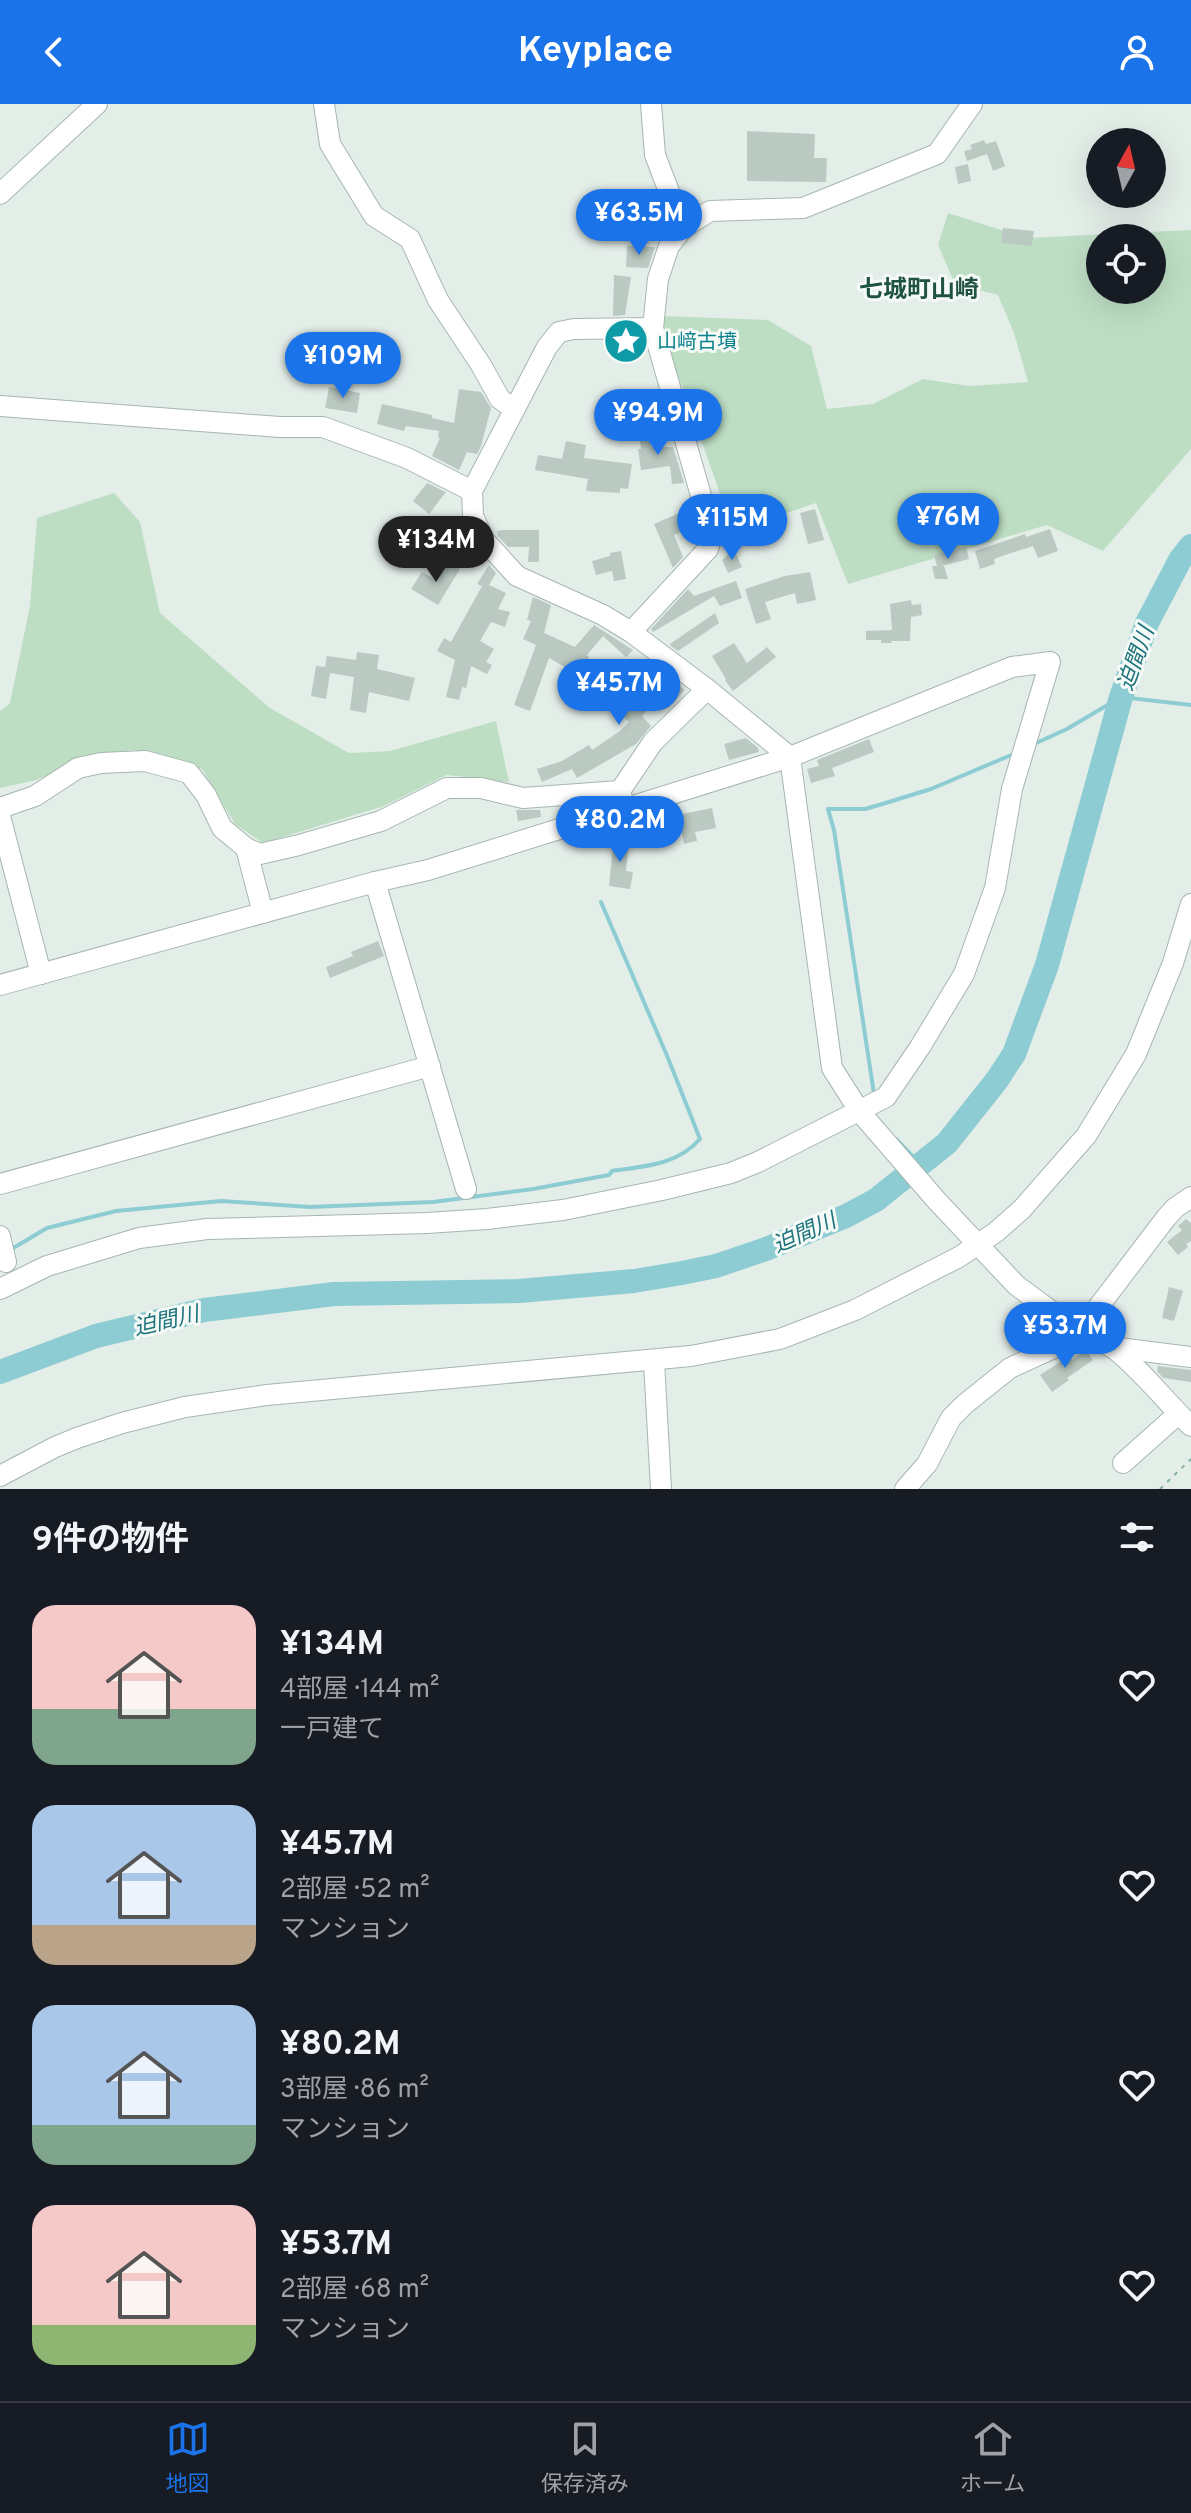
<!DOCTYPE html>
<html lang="ja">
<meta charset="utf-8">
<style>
:root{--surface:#171b24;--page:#242831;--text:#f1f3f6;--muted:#9ea1a6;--line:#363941;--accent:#1a73e8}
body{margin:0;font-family:Overpass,"Noto Sans JP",sans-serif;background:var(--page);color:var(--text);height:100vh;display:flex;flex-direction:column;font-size:30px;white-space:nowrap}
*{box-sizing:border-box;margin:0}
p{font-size:26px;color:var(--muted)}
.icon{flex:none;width:44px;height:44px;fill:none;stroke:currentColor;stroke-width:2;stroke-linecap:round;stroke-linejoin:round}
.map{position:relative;height:1385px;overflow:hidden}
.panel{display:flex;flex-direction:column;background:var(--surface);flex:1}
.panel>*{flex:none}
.needle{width:52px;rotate:8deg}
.buttons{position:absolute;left:1086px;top:24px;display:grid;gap:16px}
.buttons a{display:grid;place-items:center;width:80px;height:80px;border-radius:50%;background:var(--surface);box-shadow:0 8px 32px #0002;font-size:40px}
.price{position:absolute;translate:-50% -68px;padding:0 18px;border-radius:28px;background:var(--accent);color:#fff;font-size:26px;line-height:52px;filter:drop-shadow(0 2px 4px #0008)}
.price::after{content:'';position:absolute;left:50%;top:48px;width:24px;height:18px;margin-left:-12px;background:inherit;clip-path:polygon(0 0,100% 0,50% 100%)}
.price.on{background:#222;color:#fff}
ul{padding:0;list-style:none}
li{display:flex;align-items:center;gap:24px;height:200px;padding:0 32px}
li span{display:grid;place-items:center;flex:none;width:224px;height:160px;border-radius:24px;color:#555}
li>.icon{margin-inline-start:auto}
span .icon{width:96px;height:96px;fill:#fffc;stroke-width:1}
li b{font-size:34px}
h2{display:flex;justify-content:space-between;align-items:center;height:96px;padding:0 32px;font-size:34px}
header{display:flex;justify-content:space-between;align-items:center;height:104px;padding:0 32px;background:var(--accent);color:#fff;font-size:36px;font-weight:700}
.tab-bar{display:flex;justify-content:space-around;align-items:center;height:112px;border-top:2px solid var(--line);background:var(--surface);font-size:22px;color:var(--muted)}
.tab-bar a{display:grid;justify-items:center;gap:4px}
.tab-bar .on{color:var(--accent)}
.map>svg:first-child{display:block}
</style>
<header><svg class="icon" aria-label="back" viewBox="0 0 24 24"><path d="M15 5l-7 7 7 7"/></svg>Keyplace<svg class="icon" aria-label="person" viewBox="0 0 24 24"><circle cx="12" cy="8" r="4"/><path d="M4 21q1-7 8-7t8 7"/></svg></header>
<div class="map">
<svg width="1191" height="1385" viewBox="0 0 1191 1385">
<rect width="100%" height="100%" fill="#e4eee9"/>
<!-- green -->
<g fill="#bedec4" fill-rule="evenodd">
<path d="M948 109 1027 134 1191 126V345L1103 447 1047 421 848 480 816 399 733 427 683 284 671 256 661 212 768 216 811 242 827 305 873 300 923 275 969 282 1028 278 1014 229 998 191 955 180 938 141ZM1100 134H1152V186H1100Z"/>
<polygon points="114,389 140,418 160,509 270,604 349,649 390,647 496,617 509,678 447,671 384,702 263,739 235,720 202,665 133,646 91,653 36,676 0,684 0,607 10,599 30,502 37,414"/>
</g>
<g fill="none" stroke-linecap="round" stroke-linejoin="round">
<!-- stream -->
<g stroke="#8dccd2" stroke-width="4">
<polyline points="1034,640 1067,625 1121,593 1191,601"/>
<polyline points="874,990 834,726 828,705 865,705 879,701 931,685 1016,649"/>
<polyline points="896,1035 921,1061"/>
<path d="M10 1146 47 1124 116 1107 221 1097 310 1103 433 1098 533 1085 609 1071 612 1067C646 1062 677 1061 700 1035L668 954 601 798"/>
</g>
<!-- river -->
<polyline stroke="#8dccd2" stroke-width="24" points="0,1268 96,1232 204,1206 334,1190 519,1187 634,1177 682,1169 716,1162 766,1145 846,1112 876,1096 947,1039 997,976 1014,950 1047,861 1121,593 1147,519 1180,456 1191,442"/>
</g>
<!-- building -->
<g fill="#bac9c2">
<polygon points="747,27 815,30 814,54 827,54 826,78 747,77"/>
<polygon points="984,36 986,40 996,37 1005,62 993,67 987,50 967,57 964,47 972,45 970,41"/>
<polygon points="968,60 971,77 958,80 955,63"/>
<polygon points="1003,124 1034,127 1032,142 1001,139"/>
<polygon points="627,142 655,143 648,164 626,163"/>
<polygon points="614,171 631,173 625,211 613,212"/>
<polygon points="329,283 360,289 357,309 325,304"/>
<polygon points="459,285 481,288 491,304 481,342 477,350 467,348 459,366 432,352 440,334 438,334 439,327 406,322 404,327 377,320 382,300 432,311 432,314 454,319"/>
<polygon points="650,325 651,343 673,343 684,379 672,380 670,362 641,366 638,345 641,345 639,326"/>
<polygon points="566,337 586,341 584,354 632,360 628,385 620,384 620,389 586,387 588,375 535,366 538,351 562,355"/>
<polygon points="427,379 446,388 429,410 413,397"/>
<polygon points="691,404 696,421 674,431 683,453 673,464 654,420"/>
<polygon points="815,405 824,436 808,440 800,409"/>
<polygon points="1050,425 1058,447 1038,454 1033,442 996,454 994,456 995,460 980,465 975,447 1025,430 1026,433"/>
<polygon points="503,426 539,426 539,458 528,458 529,443 508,443 498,432 497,427"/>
<polygon points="966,443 969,455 941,462 944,462 948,475 935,475 932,462 937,462 934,451"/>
<polygon points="734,446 742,463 728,469 722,456"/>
<polygon points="621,447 626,475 614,477 612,467 596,471 592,457 610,452 610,449"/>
<polygon points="448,457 460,465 438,501 411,485 422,468 436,476"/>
<polygon points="489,461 496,469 489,481 506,489 498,505 510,508 505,523 491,518 480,537 494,545 486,558 492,561 487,570 471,562 466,584 462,583 459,596 446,593 455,556 437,547 444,534 451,538 482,482 477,480"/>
<polygon points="810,468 816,496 797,500 795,489 765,498 771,515 756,520 745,485 785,472"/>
<polygon points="736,477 742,494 720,502 714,492 653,528 651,525 688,485 694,492"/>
<polygon points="533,493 551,501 544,529 575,543 594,521 633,546 626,553 603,532 587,551 589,553 579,571 549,554 530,607 514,601 536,541 523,535 531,517 527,516"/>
<polygon points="911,496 912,501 921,500 922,511 911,513 910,537 891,537 892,539 881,539 881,536 866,536 866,527 892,526 890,500"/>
<polygon points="715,509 719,519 678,547 671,542 670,540"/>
<polygon points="734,539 747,559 767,543 776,553 733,587 725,576 726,575 712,552"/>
<polygon points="357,548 379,551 377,565 415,574 409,597 369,588 366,609 350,606 354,573 330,569 326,595 311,592 316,562 325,563 327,552 356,556"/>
<polygon points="659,570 673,580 675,577 684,586 669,603 658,593 642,612 651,622 636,640 577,674 572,665 542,678 537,665 562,657 589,641 592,646 620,627 629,618 623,612 631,604 612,588 627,571 645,587"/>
<polygon points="746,634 758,644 759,648 729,656 724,640"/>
<polygon points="869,635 874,648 832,664 835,672 811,679 807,665 819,662 817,656"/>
<polygon points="712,704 716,724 695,728 697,737 684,740 678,711"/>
<polygon points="516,706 540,706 541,713 518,717"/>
<polygon points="633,719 662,724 658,744 630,739"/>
<polygon points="614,732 629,733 626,767 633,768 630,785 609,782"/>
<polygon points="378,837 384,852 330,874 326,863 353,852 351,848"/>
<polygon points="1186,1115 1191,1119 1191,1137 1186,1140 1188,1143 1178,1151 1167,1138 1182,1126 1178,1122"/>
<polygon points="1169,1183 1183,1187 1174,1217 1162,1214"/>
<polygon points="1086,1246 1093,1256 1067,1274 1069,1276 1052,1288 1040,1271 1069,1252 1072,1256"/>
<polygon points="1158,1262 1191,1266 1191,1278 1163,1274 1157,1267"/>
</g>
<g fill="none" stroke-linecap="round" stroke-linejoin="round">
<!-- minor casing -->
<g stroke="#a6b6b0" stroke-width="22">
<g id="minor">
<polyline points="324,0 330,40 374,112 410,135 438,196 481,261 500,295 513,304"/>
<polyline points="651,0 655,51 683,124"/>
<polyline points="0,90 97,0"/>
<polyline points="653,224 574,225 559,228 547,243 472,387 473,412 484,436 517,472 603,511 631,528 707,585 790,653 832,964 860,1008 937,1097 1016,1181 1066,1218 1111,1243 1191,1253"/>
<polyline points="0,302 280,323 323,323 407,354 472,387"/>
<polyline points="631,528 708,445 712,430 653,224 658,175 669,142 683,124 710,107 803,104 937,50 972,0"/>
<polyline points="623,698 620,687 653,638 707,585"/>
<polyline points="0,704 35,692 78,664 101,659 145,657 189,669 206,691 222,724 246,744 260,750 299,741 381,717 447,684 481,684 523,694 620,687"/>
<polyline points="0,712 41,870"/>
<polyline points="246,744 263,809"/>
<polyline points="375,778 466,1085"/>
<polyline points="0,881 375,778 428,766 790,653 1012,563 1050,558 1012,685 995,784 964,870 920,943 886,993 758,1058 731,1069 662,1086 563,1106 487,1115 427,1119 207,1125 139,1134 47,1162 0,1185"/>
<polyline points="0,1080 430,962"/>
<polyline points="0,1132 6,1158"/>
<path d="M1112 1243C1142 1266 1164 1296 1191 1322"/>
<polyline points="654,1257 661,1385"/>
<polyline points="1123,1359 1178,1310"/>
<polyline points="0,1372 55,1343 77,1334 122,1319 185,1303 267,1291 691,1252 780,1235 855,1206 959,1153 996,1128 1022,1105 1086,1032 1136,950 1173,859 1191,800"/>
<polyline points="905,1385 927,1360 951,1314 965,1300 1010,1264 1056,1243 1080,1227 1166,1114 1175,1104 1191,1093"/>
</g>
</g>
<!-- path -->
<polyline stroke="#85b1a0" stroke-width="2" stroke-dasharray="4 6" stroke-linecap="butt" points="1160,1385 1191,1355"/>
<!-- minor -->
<use href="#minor" stroke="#fff" stroke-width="20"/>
</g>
<!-- icons -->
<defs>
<g id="sight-disc" transform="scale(2.3)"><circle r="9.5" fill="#0f9aa8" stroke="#f5faf7"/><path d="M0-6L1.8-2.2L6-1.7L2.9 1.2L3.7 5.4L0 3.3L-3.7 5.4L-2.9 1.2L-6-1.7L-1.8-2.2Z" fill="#fff"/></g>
</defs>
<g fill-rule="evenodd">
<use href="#sight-disc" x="626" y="237"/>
</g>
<g text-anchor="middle" stroke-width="6" stroke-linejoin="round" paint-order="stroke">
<!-- culture labels -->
<g font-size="20" fill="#0d838f" stroke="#f5faf7" text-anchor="start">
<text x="657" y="244">山﨑古墳</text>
</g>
<!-- water labels -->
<g font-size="22" font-style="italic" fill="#1d737c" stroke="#f5faf7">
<text transform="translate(1135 554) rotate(-70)" y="8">迫間川</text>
<text transform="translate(804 1128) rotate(-24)" y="8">迫間川</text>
<text transform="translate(166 1216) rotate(-13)" y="8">迫間川</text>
</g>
<!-- quarter labels -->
<g font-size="24" font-weight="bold" fill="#1f5242" stroke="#f5faf7">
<text x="919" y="193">七城町山崎</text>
</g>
</g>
</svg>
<div class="buttons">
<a><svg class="needle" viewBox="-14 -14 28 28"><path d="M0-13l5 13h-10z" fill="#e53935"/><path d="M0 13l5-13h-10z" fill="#9ea1a6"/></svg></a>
<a><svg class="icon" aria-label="locate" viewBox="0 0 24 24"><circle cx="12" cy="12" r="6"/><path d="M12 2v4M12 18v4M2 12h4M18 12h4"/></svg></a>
</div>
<b class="price" style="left:639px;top:153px">¥63.5M</b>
<b class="price" style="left:343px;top:296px">¥109M</b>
<b class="price" style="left:658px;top:353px">¥94.9M</b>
<b class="price" style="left:948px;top:457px">¥76M</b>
<b class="price" style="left:732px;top:458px">¥115M</b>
<b class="price on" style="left:436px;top:480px">¥134M</b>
<b class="price" style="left:619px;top:623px">¥45.7M</b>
<b class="price" style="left:620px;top:760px">¥80.2M</b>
<b class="price" style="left:1065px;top:1266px">¥53.7M</b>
</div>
<section class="panel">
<h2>9件の物件<svg class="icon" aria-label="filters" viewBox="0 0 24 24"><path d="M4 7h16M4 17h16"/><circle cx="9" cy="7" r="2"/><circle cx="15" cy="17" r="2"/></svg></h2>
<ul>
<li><span style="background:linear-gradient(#f6c9c9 65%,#7fa58c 0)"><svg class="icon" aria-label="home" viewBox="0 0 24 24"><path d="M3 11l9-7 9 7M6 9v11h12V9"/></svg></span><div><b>¥134M</b><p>4部屋 · 144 m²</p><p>一戸建て</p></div><svg class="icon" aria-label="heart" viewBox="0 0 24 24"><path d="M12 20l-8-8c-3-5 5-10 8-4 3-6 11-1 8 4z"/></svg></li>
<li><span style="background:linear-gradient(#a9c7e8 75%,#b9a48a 0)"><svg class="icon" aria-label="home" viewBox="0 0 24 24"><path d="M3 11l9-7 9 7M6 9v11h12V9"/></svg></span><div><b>¥45.7M</b><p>2部屋 · 52 m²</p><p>マンション</p></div><svg class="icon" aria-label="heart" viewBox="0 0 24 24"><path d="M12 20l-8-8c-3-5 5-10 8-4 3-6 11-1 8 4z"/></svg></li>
<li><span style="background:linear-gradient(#a9c7e8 75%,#7fa58c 0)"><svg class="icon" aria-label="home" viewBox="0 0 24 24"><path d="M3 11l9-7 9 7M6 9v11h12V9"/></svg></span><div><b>¥80.2M</b><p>3部屋 · 86 m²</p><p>マンション</p></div><svg class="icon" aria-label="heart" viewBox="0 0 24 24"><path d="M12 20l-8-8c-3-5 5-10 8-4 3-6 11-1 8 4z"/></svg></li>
<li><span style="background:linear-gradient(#f6c9c9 75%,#8fb573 0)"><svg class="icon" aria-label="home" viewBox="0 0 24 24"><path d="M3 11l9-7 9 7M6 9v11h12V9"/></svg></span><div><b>¥53.7M</b><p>2部屋 · 68 m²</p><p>マンション</p></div><svg class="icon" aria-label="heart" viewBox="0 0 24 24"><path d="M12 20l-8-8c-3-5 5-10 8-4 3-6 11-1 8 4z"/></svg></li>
</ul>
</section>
<nav class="tab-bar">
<a class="on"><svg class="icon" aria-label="map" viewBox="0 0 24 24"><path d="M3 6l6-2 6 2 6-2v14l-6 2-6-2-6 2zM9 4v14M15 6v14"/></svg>地図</a>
<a><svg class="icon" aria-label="saved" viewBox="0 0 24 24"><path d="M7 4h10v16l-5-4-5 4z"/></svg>保存済み</a>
<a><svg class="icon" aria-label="home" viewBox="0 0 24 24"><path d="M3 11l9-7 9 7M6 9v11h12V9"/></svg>ホーム</a>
</nav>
